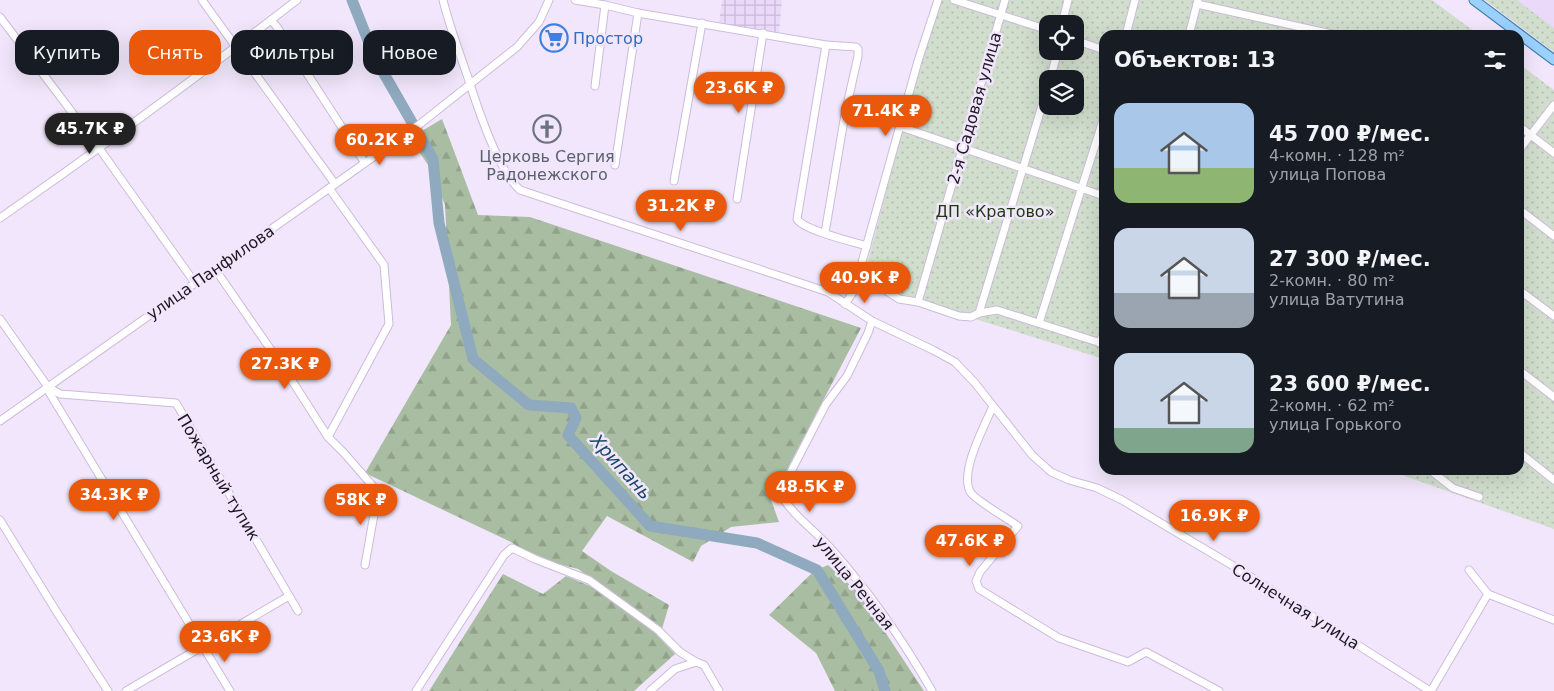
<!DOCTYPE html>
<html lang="ru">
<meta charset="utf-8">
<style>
:root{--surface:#171b24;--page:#20242c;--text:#f1f3f6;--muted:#9ea1a6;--accent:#ea580c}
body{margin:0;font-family:"DejaVu Sans",sans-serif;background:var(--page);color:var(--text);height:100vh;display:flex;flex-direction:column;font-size:19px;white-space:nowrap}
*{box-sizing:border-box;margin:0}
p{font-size:16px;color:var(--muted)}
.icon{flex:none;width:28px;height:28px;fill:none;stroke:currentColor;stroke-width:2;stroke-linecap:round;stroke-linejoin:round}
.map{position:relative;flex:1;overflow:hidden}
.side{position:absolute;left:1099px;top:30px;width:425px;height:445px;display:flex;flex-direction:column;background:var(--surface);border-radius:15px;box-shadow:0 5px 20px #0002}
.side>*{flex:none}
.top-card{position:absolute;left:15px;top:30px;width:475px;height:45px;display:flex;gap:10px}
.tools{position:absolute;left:1039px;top:15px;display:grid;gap:10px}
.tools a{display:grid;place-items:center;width:45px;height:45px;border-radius:10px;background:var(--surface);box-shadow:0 5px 20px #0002;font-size:25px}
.price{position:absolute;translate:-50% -42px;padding:0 11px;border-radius:18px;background:var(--accent);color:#fff;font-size:16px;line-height:32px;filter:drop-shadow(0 1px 2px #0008)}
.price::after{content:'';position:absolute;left:50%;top:30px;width:15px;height:11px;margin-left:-8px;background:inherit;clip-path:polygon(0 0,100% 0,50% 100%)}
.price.active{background:#222;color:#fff}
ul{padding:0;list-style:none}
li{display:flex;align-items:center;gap:15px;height:125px;padding:0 15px}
li span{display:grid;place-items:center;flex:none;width:140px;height:100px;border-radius:15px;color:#555}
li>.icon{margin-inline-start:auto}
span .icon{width:60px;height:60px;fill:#fffc;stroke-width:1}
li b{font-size:21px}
h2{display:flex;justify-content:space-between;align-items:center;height:60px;padding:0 15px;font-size:21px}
.chip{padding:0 18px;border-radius:15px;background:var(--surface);box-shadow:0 5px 20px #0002;font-size:18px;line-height:45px}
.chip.active{background:var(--accent);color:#fff}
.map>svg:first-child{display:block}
</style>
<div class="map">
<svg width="1554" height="691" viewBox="0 0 1554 691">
<defs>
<pattern id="industrial-grid" width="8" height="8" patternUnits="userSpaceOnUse" patternTransform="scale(1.25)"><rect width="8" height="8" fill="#ebd9f9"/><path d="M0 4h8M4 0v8" fill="none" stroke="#c9bad5"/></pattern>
<pattern id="grass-dots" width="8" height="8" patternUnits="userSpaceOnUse" patternTransform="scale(1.25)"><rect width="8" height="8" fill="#d1decd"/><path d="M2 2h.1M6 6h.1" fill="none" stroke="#b3beb0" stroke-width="1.8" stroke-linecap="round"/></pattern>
<pattern id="forest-firs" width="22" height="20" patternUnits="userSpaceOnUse" patternTransform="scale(1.25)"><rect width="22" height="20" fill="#a9bda2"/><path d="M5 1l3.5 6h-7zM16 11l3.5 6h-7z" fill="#91a28b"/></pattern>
</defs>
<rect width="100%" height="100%" fill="#f1e6fb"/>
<!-- built -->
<polygon fill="#ebd9f9" points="1508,0 1554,0 1554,35"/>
<!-- industrial -->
<polygon fill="url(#industrial-grid)" points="722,0 782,0 779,33 719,23"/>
<!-- grass -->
<g fill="url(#grass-dots)" fill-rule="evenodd">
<path d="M936 0H1432L1479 35H1104V359L862 284ZM1048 24H1075V51H1048ZM1048 79H1075V106H1048Z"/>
<polygon points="1485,0 1517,0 1554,28 1554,52"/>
<polygon points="1519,64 1554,90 1554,529 1388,470 1519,470"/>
</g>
<!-- forest -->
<g fill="url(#forest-firs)">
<polygon points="442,119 478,215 530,217 861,328 771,500 779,522 731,527 701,546 693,562 607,516 582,551 611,571 669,605 662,629 578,569 543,560 525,552 511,542 365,473 451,325 445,205 430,168 410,138"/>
<polygon points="828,565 860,594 924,691 835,691 816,653 769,615 814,571"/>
<polygon points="503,574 543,594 566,576 597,589 654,632 675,654 634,691 429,691"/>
</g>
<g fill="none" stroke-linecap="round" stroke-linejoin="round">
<!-- river -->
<polyline stroke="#8fa9bf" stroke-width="11" points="352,0 375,58 433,159 439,223 473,359 529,405 571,408 576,418 568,435 650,526 757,543 817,570 879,671 885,691"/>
<!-- minor casing -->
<g stroke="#cdbbdb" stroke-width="9">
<g id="minor">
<polyline points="202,0 335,184"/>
<path d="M443 0C450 29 461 56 470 84 479 112 499 172 520 190L828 292 872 321 933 350 955 362 975 383 1032 455 1051 472 1069 480 1097 488 1122 500 1235 567 1430 691"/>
<polyline points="575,0 605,5 638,13 826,45 856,47 858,49 858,56 845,114 825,233"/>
<polyline points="954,0 1048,30"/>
<polyline points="1197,4 1336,35"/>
<polyline points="0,17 99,148 195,283"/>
<polyline points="271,20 277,27 365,163"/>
<polyline points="1062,24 1068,0"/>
<polyline points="1126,35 1135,0"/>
<polyline points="1189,35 1198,0"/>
<polyline points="1075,40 1104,50"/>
<path d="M826 45 797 219C803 230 853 242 867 246"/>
<polyline points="1050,79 1058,51"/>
<polyline points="595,86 605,5"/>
<polyline points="1519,126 1554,153"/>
<polyline points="901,127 1104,196"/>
<polyline points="1519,150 1554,105"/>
<polyline points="615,165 638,13"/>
<polyline points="674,181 702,23"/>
<polyline points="737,199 763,33"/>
<polyline points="1519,209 1554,236"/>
<path d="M0 218C101 148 200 75 297 0"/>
<polyline points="215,269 289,376 328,437 344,453 378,492 365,565"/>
<polyline points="864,276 862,262 918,61 938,0"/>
<polyline points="1519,290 1554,316"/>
<polyline points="918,302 1005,0"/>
<polyline points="845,304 864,276 899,299 918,302 959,316 971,317 979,313 997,310 1104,344"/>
<polyline points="979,313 1048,86"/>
<polyline points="0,319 48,387 49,392 230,691"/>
<path d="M872 321 868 333 847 376 826 404 784 485 781 495C794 517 816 531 833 551 870 593 904 642 932 691"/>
<polyline points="1039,323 1104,117"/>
<polyline points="1100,343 1104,331"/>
<polyline points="1519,370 1554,397"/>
<polyline points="48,387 60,394 176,403 298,611"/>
<path d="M993 406C985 425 958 474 971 493 977 501 1008 519 1018 526L980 572 976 581 979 589 1059 638 1128 662 1146 652 1219 691"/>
<polyline points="0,421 420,124 517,47 539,22 549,0"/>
<polyline points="328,437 389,324 384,265 329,188"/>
<polyline points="1519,452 1554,480"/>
<polyline points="1430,470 1453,488 1479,497"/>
<polyline points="0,520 58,614 108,691"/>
<polyline points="1469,570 1488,594 1554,620"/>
<polyline points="126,691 289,596"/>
<polyline points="416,691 504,555 512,548 535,559 589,580 658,630 680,652 696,662 704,665 719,691"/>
<polyline points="650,691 675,669 696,662"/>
<polyline points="1431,691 1488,594"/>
</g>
</g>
<!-- major casing -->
<g stroke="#427cb0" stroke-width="11">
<polyline id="major" points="1474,0 1554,60"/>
</g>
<!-- minor -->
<use href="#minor" stroke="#fff" stroke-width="7"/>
<!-- major -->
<use href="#major" stroke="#9ad1fd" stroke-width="9"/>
</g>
<!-- icons -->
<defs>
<g id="supermarket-ring" transform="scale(1.4375)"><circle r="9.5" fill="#f1e6fb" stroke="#3f7fe0" stroke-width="1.5"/><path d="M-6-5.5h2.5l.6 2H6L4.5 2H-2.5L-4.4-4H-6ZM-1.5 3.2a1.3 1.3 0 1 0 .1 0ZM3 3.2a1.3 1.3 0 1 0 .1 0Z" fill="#3f7fe0"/></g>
<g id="church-ring" transform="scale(1.4375)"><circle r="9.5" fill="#f1e6fb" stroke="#6b7280" stroke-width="1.5"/><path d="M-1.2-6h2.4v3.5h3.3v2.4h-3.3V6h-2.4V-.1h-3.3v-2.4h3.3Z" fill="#6b7280"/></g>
</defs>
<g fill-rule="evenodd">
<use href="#supermarket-ring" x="554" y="38"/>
<use href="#church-ring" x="547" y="129"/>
</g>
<g text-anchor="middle" stroke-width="5" stroke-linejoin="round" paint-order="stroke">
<!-- shop labels -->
<g font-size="16" fill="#366cbe" stroke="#f1e6fb" text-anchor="start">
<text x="573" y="44">Простор</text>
</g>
<!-- street labels -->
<g font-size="16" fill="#1d1722" stroke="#f1e6fb">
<text transform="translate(974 108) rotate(-74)" y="6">2-я Садовая улица</text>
<text transform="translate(210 272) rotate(-35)" y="6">улица Панфилова</text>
<text transform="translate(219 477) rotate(59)" y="6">Пожарный тупик</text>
<text transform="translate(855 583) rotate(51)" y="6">улица Речная</text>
<text transform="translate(1296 606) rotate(32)" y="6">Солнечная улица</text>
</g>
<!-- worship labels -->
<g font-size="16" fill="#5b616d" stroke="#f1e6fb">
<text x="547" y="162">Церковь Сергия<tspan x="547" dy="18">Радонежского</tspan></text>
</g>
<!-- park labels -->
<g font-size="16" fill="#1c3912" stroke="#f1e6fb">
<text x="995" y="217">ДП «Кратово»</text>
</g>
<!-- water labels -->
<g font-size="18" font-style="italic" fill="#1b4868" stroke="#f1e6fb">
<text transform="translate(621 467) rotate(48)" y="6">Хрипань</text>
</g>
</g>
</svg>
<div class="tools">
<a><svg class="icon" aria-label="locate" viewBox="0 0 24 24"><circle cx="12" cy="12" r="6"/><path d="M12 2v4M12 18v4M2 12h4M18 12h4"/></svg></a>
<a><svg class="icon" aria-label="layers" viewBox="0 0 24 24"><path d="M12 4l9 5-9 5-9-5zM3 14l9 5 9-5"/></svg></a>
</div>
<b class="price" style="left:739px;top:114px">23.6K ₽</b>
<b class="price" style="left:886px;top:137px">71.4K ₽</b>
<b class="price active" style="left:90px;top:155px">45.7K ₽</b>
<b class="price" style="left:380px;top:166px">60.2K ₽</b>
<b class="price" style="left:681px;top:232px">31.2K ₽</b>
<b class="price" style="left:865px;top:304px">40.9K ₽</b>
<b class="price" style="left:285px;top:390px">27.3K ₽</b>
<b class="price" style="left:810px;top:513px">48.5K ₽</b>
<b class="price" style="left:114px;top:521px">34.3K ₽</b>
<b class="price" style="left:361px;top:526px">58K ₽</b>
<b class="price" style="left:1214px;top:542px">16.9K ₽</b>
<b class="price" style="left:970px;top:567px">47.6K ₽</b>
<b class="price" style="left:225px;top:663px">23.6K ₽</b>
<div class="top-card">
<a class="chip">Купить</a>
<a class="chip active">Снять</a>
<a class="chip">Фильтры</a>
<a class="chip">Новое</a>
</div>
<section class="side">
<h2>Объектов: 13<svg class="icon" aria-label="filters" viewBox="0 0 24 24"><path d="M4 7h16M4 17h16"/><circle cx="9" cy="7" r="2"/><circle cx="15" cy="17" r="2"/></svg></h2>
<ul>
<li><span style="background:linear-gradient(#a9c7e8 65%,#8fb573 0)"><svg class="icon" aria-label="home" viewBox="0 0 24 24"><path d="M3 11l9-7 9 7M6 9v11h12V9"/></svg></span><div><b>45 700 ₽/мес.</b><p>4-комн. · 128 m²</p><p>улица Попова</p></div></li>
<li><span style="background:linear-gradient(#c9d6e8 65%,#9aa5b1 0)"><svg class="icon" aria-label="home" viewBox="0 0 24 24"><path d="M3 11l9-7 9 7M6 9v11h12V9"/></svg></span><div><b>27 300 ₽/мес.</b><p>2-комн. · 80 m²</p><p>улица Ватутина</p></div></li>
<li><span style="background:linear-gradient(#c9d6e8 75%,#7fa58c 0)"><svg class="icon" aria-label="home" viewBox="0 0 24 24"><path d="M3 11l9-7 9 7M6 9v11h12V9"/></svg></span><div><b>23 600 ₽/мес.</b><p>2-комн. · 62 m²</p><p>улица Горького</p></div></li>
</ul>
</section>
</div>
